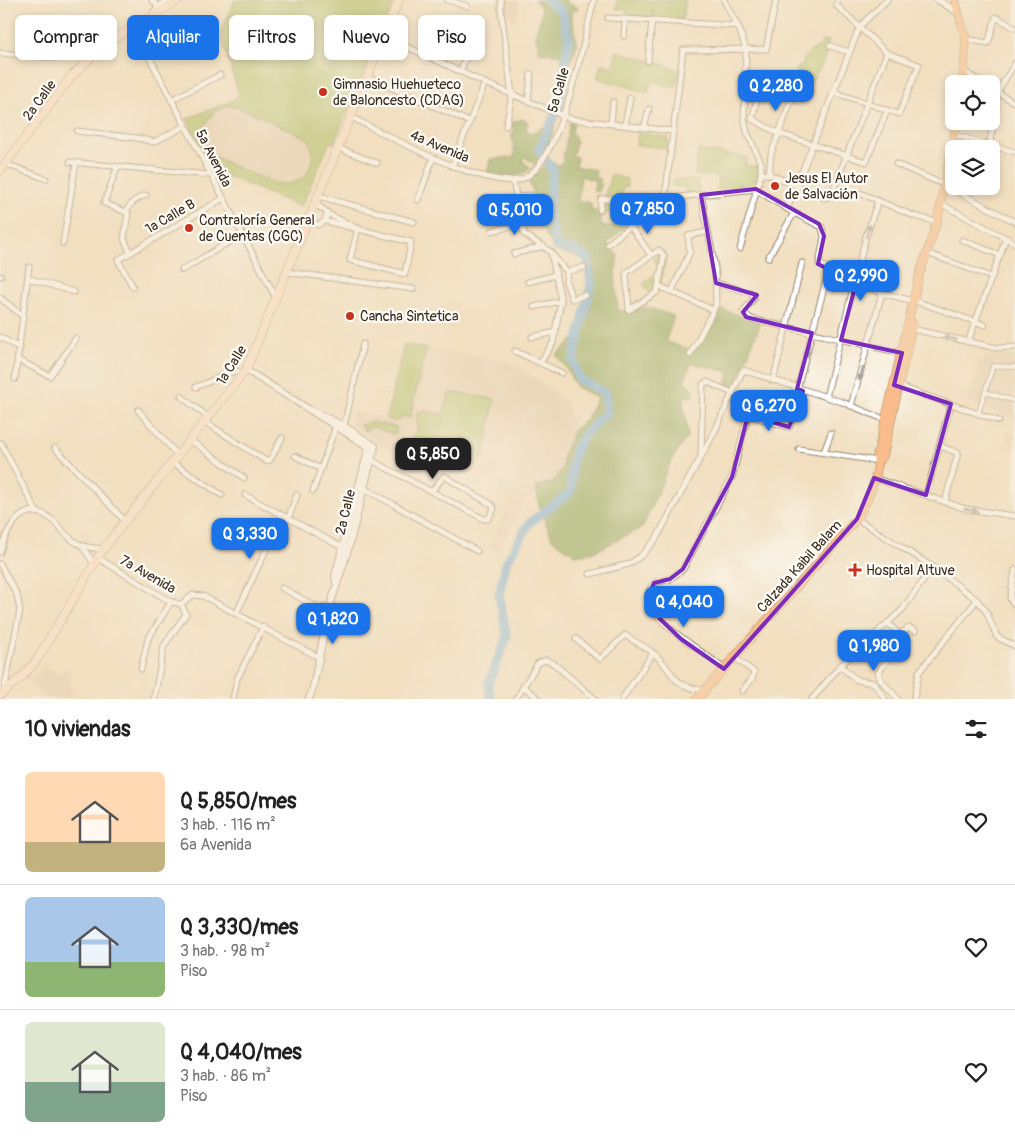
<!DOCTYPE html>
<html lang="es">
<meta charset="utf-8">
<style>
:root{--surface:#fff;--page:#f6f6f6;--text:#222;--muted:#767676;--line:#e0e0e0;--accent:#1a73e8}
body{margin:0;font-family:Pangolin,sans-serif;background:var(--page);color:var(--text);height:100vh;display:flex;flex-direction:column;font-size:19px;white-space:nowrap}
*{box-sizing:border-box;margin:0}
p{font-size:16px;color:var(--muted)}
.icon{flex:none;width:28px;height:28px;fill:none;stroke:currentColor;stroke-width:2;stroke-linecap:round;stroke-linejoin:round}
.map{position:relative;height:699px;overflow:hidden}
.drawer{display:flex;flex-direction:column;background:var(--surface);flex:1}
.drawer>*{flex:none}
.top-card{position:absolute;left:15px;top:15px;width:500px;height:45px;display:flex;gap:10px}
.buttons{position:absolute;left:945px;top:75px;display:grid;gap:10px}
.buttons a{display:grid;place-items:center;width:55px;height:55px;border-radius:8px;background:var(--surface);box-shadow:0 2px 8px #0003;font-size:25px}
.price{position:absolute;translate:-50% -42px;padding:0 11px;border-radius:10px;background:var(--accent);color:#fff;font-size:16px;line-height:32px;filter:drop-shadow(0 1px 2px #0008)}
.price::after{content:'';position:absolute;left:50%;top:30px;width:15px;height:11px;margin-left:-8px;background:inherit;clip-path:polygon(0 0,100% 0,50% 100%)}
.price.on{background:#222;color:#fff}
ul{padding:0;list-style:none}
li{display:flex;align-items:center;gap:15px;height:125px;padding:0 25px}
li+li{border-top:1px solid var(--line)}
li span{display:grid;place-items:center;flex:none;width:140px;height:100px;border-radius:8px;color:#555}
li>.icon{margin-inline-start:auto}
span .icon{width:60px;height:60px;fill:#fffc;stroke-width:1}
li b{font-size:21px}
h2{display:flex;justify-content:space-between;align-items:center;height:60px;padding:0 25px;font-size:21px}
.tag{padding:0 18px;border-radius:8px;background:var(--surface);box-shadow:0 2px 8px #0003;font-size:18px;line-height:45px}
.tag.on{background:var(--accent);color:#fff}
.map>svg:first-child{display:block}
</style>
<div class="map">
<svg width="1015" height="699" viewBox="0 0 1015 699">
<rect width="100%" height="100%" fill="#fdfcf7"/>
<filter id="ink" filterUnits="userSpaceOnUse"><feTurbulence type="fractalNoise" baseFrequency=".02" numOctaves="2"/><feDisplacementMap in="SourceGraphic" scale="10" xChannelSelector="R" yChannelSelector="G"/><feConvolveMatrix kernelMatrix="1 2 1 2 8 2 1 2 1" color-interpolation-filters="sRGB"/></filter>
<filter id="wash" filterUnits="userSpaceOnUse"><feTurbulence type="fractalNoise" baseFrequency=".0096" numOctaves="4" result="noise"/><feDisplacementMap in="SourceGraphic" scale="20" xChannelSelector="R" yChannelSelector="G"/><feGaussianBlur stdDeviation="1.12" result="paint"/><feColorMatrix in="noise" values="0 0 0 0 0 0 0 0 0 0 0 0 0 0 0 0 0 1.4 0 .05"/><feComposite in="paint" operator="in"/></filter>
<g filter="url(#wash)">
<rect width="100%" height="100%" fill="#f1dfc0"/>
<!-- built -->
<g fill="#e5d0b4">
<polygon points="505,0 519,0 518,20 512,21 512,14 503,14"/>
<polygon points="228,106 241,108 307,138 314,153 309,170 297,181 282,184 214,156 205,143 202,129 215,111"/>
<polygon points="403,344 507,362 525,371 567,403 575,439 564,475 548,488 523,501 499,551 490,546 510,500 490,480 378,445 351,424 354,411 385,418"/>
<polygon points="1015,356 1015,419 967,402 979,362 983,363 984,357"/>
<polygon points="1007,432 1015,433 1015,452 1003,450"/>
<polygon points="46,665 56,674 70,670 72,699 48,699 30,681"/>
</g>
<!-- green -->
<g fill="#a9bf64" stroke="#727441" fill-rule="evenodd">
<path d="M235 0H395L334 143 330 142 301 207 214 171 187 119 238 98 239 95 220 33ZM228 106 241 108 307 138C320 157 308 186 283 184 271 183 225 163 215 156 206 150 203 139 202 129L215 111Z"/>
<polygon points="617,0 686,0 682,20 653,18 654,7 652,19 627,15 627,10 616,9"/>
<path d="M822 41H829L824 61 800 100 798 93 795 92 797 67H802C804 57 808 50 820 48Z"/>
<polygon points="617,51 681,70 675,88 652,81 648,93 597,78 601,64 612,67"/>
<polygon points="638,133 668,137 667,148 636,145"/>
<polygon points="698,150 747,157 745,166 759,166 757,178 753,183 717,190 718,176 694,175"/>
<path d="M547 160 552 164 570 242 584 249 592 257 594 281 581 335 571 360 588 295 587 260C578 254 565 256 557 250 542 238 549 187 551 170L545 162Z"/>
<polygon points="611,175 627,179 627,187 623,187 622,197 604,198"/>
<polygon points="674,179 698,181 700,193 685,193 686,187 673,186"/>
<polygon points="634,200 626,216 620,216 618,212 603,213 604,201"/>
<polygon points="663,251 667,255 659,291 652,296 643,284 660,270 653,258"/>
<polygon points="404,344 426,349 410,418 403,416 396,421 386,419"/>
<polygon points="450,392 495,399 483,459 427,443 424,447 410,441 417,431 417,413 422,410 443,415"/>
<polygon points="372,422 397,427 395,435 373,427 365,431 360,425"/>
</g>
<!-- forest -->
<g fill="#86a65a" stroke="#60683c">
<path d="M534 0H567L568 5 574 4 578 9 571 12 577 45 570 64 561 59V55L539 52C539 46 535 37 536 32 539 21 543 16 540 5Z"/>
<path d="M523 119 528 122 526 129 531 134 548 124 555 126 546 152 535 165 525 157 522 160 531 168C517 179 503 179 487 173L490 159 515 157 512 135 515 128 511 127 512 122Z"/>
<path d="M570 122 574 123 572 133C579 140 575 147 572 155L577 157 576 166 596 170 595 178 601 179 599 183 602 184 599 192 593 191 595 181 581 176 578 200 591 203V209L602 214 600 225 614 226 620 216H626L631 219V222L607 243 618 256 615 275 618 311H629L647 307 674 316 666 341 694 351 714 319 711 313 716 307 761 323 734 389 726 386 729 372 692 363 684 381 694 390V397L686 396 683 402 688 435 670 463 643 527 592 553 575 555 552 539 539 506 536 486 552 483 563 467V455L574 430 587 418 597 398 576 387 567 369 556 355C595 324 592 308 594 261L580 247 562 251C536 235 538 206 529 181L549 160 558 165 562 163Z"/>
</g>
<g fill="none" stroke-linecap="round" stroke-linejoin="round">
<!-- river -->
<path stroke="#6cabdf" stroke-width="9" d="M491 699 488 684 507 637 499 595 506 563 529 523 571 492C572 448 574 442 607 413L605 393 579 379 573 361 591 285 588 259 575 250 556 247 548 211 553 170 539 150 559 105 569 38 562 12 547 0"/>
</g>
</g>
<g filter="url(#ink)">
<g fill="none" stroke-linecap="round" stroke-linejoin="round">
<!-- pedestrian casing -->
<g stroke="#96846f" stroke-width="5.5">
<g id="pedestrian">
<polyline points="985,392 993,366 1015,367"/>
<polyline points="978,414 985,392 1015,401"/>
</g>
</g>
<!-- minor casing -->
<g stroke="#96846f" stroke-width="7">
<g id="minor">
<polyline points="152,0 159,7"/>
<polyline points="447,0 467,6"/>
<polyline points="501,0 501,10 512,95 506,126"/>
<polyline points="724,0 740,31 746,50 744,118 747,132 761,163 761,174 740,249"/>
<polyline points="608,18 738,26"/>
<polyline points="133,26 276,298"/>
<polyline points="384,36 485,83 571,119 672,131"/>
<polyline points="624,36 625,19"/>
<polyline points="966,39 988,43 996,17 1015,28"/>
<polyline points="830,46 849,52"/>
<polyline points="422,52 434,27"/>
<polyline points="0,53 54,58 100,46"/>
<polyline points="648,61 652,20"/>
<polyline points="460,72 474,37"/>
<polyline points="965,72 984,84"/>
<polyline points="367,77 470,122"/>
<polyline points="762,80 752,119 778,133 866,162 887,111"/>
<polyline points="991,88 1015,103"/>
<polyline points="833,92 899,114 919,65 887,53 836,5 838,0"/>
<polyline points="171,100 220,75"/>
<polyline points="528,101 531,74"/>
<path d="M351 117C383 133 492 194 524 178 561 161 584 40 594 0"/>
<polyline points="611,123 613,102"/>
<polyline points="625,125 630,98"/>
<polyline points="644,128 649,109"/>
<polyline points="77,131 137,138 154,142 185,126"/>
<polyline points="955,135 1015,152"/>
<polyline points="338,148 377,163"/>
<polyline points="989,149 998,91 1015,63"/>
<polyline points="70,162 209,175"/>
<polyline points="6,164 46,179"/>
<polyline points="896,164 945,185 1015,222"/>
<polyline points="452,166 485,83"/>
<polyline points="117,168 104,203 128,213 124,239 130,252"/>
<polyline points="761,174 769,174 825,198 831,195 887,53"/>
<polyline points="769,174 771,154 792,98"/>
<polyline points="513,181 524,234 551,252 561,301 553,343 540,363 515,351"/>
<polyline points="860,193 914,216 937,222"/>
<polyline points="318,196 414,222"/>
<polyline points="418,200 433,158"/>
<polyline points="491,202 530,195"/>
<polyline points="941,204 1015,243"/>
<polyline points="787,209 860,26 887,0"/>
<polyline points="600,210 601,199 679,197 755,189 794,213 822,227 824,237 819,264 882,293 921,303 985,325"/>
<path d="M127 211C129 203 139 197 146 195"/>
<polyline points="628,213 636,198"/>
<polyline points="328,214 353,226"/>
<polyline points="308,221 318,225 325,221 327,212 315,204"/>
<polyline points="325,221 411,242 405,274 350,260 358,228"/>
<polyline points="630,226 651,255"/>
<polyline points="492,231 533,221"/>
<polyline points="962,240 1000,255"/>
<polyline points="63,243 76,163"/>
<polyline points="608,244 665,198 683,50 766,49 776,0"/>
<polygon points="659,250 664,256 657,292 629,310 626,273"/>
<polyline points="551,253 567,272 566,282 572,299 585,295"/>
<polyline points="927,253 991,277"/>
<polyline points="514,254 544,246"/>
<polyline points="768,258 794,213"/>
<polyline points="182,270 241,235"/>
<polyline points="287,272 413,289"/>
<polyline points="567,272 584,267"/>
<polyline points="0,276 1,276"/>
<polyline points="28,278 74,292"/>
<polyline points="528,282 555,275"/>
<polyline points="716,283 752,293 754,298 743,312 751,319 902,353"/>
<polyline points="659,286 713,310"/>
<polyline points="133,287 118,260 222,199"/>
<polyline points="672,291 690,252 688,236 706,232"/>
<polyline points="0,298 23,316"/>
<polyline points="534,307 561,301"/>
<polyline points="912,329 997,348 1015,347"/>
<polyline points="0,337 20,348"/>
<polyline points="532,337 556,332"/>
<polyline points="968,342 1006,238"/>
<polyline points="690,355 716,305 715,268 701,195"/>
<polyline points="18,360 50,376 76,338"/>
<polyline points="540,363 562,373"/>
<polyline points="15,379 29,267"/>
<polyline points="773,381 802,263"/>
<polyline points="896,385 999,421"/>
<polyline points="196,387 235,371 244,373"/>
<polyline points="797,389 829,269"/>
<polyline points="181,396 209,418"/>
<polyline points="826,397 866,236 878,201"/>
<polyline points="851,406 882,293"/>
<polyline points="138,410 178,456"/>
<polyline points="205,422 266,461 270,460 282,438"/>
<polyline points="344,426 363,344"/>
<polyline points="190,440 244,478"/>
<polyline points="1,443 37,513"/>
<polyline points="940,446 958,453 945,502"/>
<polyline points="55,448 125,521"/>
<polyline points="799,449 878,461"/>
<polyline points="824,452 831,433"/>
<polyline points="701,454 703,384 707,382 733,393"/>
<polyline points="295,456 321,469"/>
<polyline points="371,460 484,519 488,519 494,509 492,505 444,476 432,491"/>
<polyline points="173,463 222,495"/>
<polyline points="874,478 966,509 1015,516"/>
<polyline points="362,487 477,551"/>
<polyline points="313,491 337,423"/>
<polyline points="245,495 345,549"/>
<polyline points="926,495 951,404"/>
<polyline points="288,519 297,495"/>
<polyline points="857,519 933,567 977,600 986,611 997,637 1015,646"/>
<polyline points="82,546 94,564"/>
<path d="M0 552C6 530 23 497 51 519 60 526 66 537 77 543 85 548 94 548 103 549"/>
<polyline points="98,558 171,602 181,604 193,595 203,596 320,658"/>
<polyline points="0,564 17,595 20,610 4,691"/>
<polyline points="1015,570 1010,599 1015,605"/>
<polyline points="590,574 629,564 641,556 656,539 714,433 743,370 842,402 886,420"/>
<polyline points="282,588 313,605 329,609"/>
<polyline points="236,614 282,516"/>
<polyline points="888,623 899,634"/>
<path d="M576 639 600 659 625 635C633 641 644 646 652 652 675 670 669 687 704 690"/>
<polyline points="734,657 754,672 752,679 742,691"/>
<polyline points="840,666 857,680 874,683 885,699"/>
<polyline points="141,669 148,639 171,602"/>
<path d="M724 669C704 651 653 625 648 597 647 591 652 587 654 583L670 579 683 569 732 477 748 415 789 427 803 391"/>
<polyline points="523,686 539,699"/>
<polyline points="154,699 164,646 186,614 181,604"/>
<polyline points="233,699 237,679 263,627"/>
<polyline points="516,699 538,663 546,660 553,663 595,699"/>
<polyline points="622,699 653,653"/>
<polyline points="812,699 840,666 902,610 933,567"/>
<polyline points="898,699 880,679 878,673 896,648 899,634 909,628 915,631"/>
<polyline points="914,699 919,672 977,600"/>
</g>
</g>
<!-- tertiary casing -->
<g stroke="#96846f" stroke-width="8">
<g id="tertiary">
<polyline points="938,0 959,13"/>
<polyline points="154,12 167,0"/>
<polyline points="246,370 369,447 335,576 336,583"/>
<polyline points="309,699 313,687 329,609 348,550 375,446 344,426 311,410"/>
</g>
</g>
<!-- secondary casing -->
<g stroke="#96846f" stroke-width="9">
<g id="secondary">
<polyline points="0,171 71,77 102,46 179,0"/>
<polyline points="0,695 23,676 38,658 103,549 246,370 399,0"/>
</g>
</g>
<!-- primary casing -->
<g stroke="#96846f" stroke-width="9">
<g id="primary">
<polyline points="955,0 966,39 963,84"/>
<polyline points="878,461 883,456 913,323"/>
<path d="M697 699 857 519C866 504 881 473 877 456L919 276 937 222 957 121"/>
</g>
</g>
<!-- pedestrian -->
<use href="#pedestrian" stroke="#fff" stroke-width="4"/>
<!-- minor -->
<use href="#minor" stroke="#fff" stroke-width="5"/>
<!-- tertiary -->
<use href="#tertiary" stroke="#fff" stroke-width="6"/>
<!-- secondary -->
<use href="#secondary" stroke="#fde4d0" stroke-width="8"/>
<!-- primary -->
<use href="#primary" stroke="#f9bc8a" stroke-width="8"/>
</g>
<!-- one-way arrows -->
<defs><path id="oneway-solid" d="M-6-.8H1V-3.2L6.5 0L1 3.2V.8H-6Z" transform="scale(1.25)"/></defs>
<g fill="#a79f9a">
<use href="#oneway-solid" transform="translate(868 231) rotate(-73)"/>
<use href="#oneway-solid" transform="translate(950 338) rotate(-167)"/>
<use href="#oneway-solid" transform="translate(808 350) rotate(103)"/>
<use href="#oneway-solid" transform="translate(861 374) rotate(107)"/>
<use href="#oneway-solid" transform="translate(926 396) rotate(-160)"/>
<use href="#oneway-solid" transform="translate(971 510) rotate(11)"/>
</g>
</g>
<!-- marked area -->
<path d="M0 0H1015V699H0ZM756 189 819 224 824 236 818 264 856 283 841 340 902 353 894 385 951 404 926 495 874 478 857 519 724 669 681 639 659 618 648 597 654 583 670 579 683 569 732 477 748 415 789 427 803 391 797 389 812 333 746 317 743 312 757 295 716 283 701 195Z" fill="#f1dfc0" fill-opacity=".55" fill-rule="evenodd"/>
<path fill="none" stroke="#7b2cbf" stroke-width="4" stroke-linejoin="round" d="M756 189 819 224 824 236 818 264 856 283 841 340 902 353 894 385 951 404 926 495 874 478 857 519 724 669 681 639 659 618 648 597 654 583 670 579 683 569 732 477 748 415 789 427 803 391 797 389 812 333 746 317 743 312 757 295 716 283 701 195Z"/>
<!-- markers -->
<g fill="#c8321e" stroke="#fdfcf7" stroke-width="2">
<circle cx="323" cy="92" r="5"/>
<circle cx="775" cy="186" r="5"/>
<circle cx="189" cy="228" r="5"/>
<circle cx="350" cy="316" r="5"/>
<path d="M852.5 562.5h5v5h5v5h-5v5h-5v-5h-5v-5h5z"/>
</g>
<g text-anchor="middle" stroke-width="4.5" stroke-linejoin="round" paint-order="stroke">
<!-- poi labels -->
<g font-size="14" fill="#3b2a1e" stroke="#fdfcf7" text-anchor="start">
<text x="333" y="89">Gimnasio Huehueteco<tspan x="333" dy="16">de Baloncesto (CDAG)</tspan></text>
<text x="785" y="183">Jesus El Autor<tspan x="785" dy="16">de Salvación</tspan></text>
<text x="199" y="225">Contraloría General<tspan x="199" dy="16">de Cuentas (CGC)</tspan></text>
<text x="360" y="321">Cancha Sintetica</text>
<text x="866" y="575">Hospital Altuve</text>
</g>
<!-- street labels -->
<g font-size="14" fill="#3b2a1e" stroke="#fdfcf7">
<text transform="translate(558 90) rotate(-74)" y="5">5a Calle</text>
<text transform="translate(39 100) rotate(-54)" y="5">2a Calle</text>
<text transform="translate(440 146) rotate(23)" y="5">4a Avenida</text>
<text transform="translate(214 158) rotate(63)" y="5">5a Avenida</text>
<text transform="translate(170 216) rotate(-30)" y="5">1a Calle B</text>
<text transform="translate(231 365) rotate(-58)" y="5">1a Calle</text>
<text transform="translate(345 512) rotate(-76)" y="5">2a Calle</text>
<text transform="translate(799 566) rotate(-48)" y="5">Calzada Kaibil Balam</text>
<text transform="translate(148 574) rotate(30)" y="5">7a Avenida</text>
</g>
</g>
</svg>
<div class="buttons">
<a><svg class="icon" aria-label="locate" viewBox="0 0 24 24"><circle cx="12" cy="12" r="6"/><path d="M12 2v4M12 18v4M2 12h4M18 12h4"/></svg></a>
<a><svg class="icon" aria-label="layers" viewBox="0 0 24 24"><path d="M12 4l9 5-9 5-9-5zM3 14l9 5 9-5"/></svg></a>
</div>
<b class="price" style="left:776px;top:112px">Q 2,280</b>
<b class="price" style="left:648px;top:235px">Q 7,850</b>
<b class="price" style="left:515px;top:236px">Q 5,010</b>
<b class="price" style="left:861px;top:302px">Q 2,990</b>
<b class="price" style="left:769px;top:432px">Q 6,270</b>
<b class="price on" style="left:433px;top:480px">Q 5,850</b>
<b class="price" style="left:250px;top:560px">Q 3,330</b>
<b class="price" style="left:684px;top:628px">Q 4,040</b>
<b class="price" style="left:333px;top:645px">Q 1,820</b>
<b class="price" style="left:874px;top:672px">Q 1,980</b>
<div class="top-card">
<a class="tag">Comprar</a>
<a class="tag on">Alquilar</a>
<a class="tag">Filtros</a>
<a class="tag">Nuevo</a>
<a class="tag">Piso</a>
</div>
</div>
<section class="drawer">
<h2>10 viviendas<svg class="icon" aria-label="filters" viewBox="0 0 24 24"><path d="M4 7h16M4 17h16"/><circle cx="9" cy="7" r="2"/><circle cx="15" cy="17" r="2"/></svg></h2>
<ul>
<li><span style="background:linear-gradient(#ffd9b3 70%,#c2b280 0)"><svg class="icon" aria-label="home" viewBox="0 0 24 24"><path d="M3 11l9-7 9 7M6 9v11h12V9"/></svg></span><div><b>Q 5,850/mes</b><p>3 hab. · 116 m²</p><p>6a Avenida</p></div><svg class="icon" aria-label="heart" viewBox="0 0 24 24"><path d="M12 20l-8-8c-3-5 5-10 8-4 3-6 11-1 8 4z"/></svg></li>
<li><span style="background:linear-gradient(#a9c7e8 65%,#8fb573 0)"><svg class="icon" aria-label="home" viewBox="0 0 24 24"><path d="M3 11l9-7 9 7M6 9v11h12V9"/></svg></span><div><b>Q 3,330/mes</b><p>3 hab. · 98 m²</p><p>Piso</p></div><svg class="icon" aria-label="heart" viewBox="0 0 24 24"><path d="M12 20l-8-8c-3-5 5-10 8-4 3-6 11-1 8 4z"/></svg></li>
<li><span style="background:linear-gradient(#dfe7d0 60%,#7fa58c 0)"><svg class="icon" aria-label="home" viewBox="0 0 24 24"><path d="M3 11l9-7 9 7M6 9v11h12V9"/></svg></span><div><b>Q 4,040/mes</b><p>3 hab. · 86 m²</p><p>Piso</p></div><svg class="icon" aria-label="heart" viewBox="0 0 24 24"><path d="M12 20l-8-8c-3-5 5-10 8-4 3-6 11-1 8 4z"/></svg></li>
</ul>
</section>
